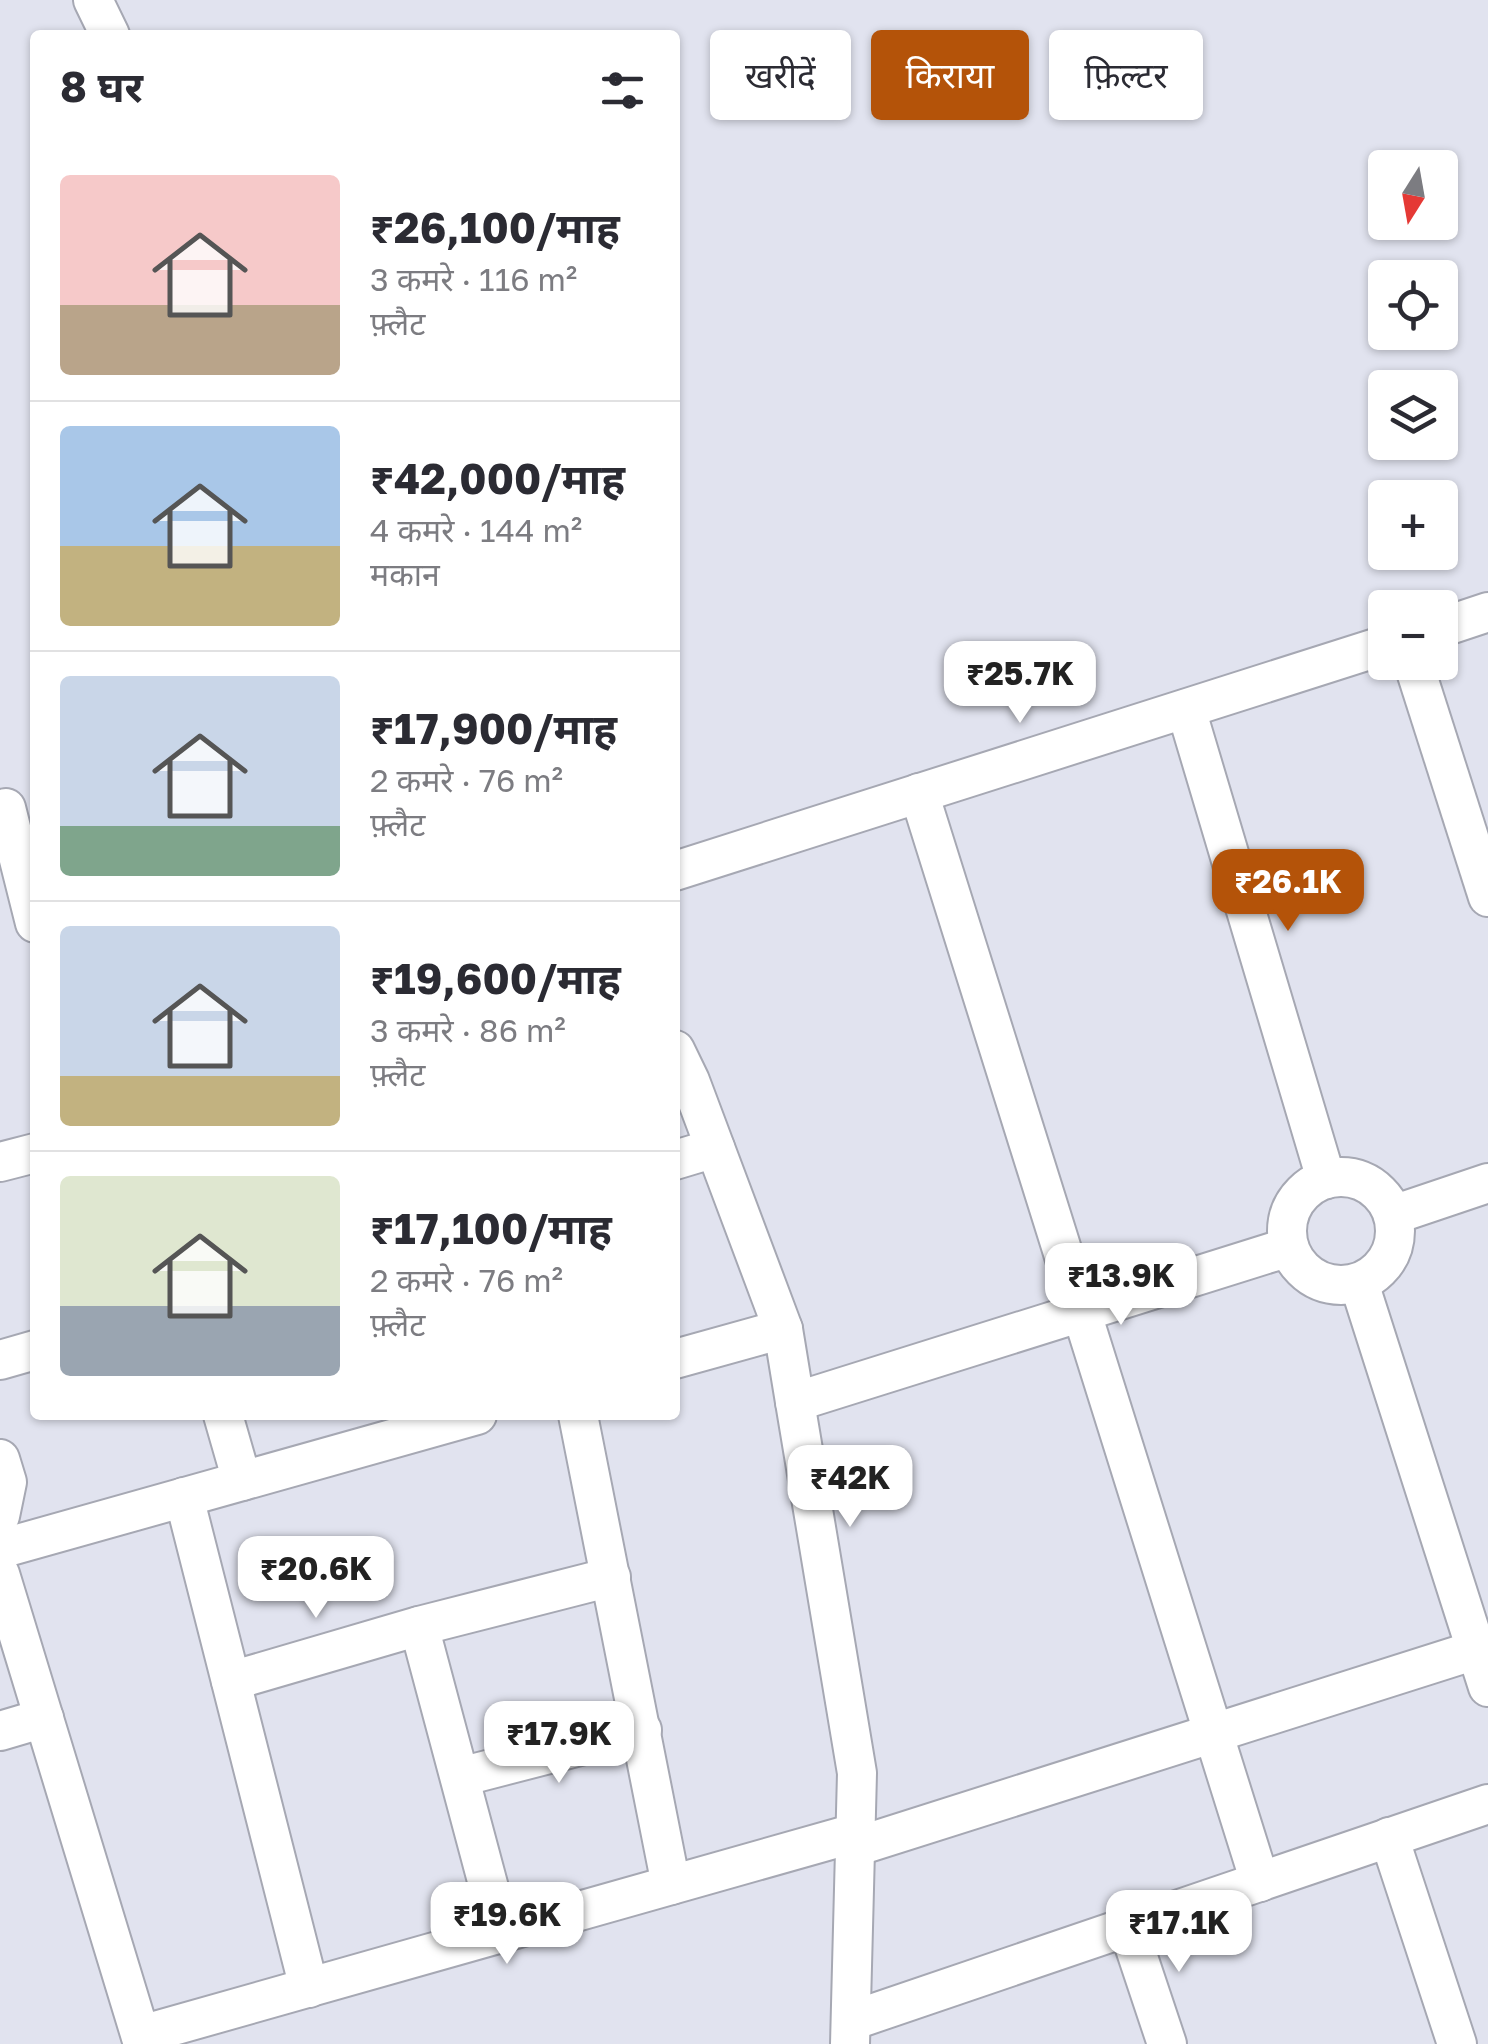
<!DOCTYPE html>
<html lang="hi">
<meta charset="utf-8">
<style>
:root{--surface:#fff;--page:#f2f2f3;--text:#2b2b33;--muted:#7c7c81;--line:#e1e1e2;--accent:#b45309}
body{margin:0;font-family:"Golos Text","Noto Sans Devanagari",sans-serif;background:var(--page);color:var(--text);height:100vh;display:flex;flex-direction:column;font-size:38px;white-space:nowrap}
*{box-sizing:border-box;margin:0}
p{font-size:32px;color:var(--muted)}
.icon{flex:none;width:55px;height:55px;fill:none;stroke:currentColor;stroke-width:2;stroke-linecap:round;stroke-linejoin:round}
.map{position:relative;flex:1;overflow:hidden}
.sheet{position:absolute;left:30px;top:30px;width:650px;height:1390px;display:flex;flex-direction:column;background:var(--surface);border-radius:10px;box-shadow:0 2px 8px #0004}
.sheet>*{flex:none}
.top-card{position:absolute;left:710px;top:30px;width:628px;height:90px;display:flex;gap:20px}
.needle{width:65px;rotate:191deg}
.buttons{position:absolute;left:1368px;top:150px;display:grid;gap:20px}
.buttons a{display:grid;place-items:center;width:90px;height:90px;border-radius:10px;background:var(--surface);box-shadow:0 2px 8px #0004;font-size:50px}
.price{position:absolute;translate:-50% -85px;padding:0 22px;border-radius:20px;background:#fff;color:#222;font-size:32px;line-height:65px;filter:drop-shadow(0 2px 5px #0008)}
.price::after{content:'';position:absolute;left:50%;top:60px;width:30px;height:22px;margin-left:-15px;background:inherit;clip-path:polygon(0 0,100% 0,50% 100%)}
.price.active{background:var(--accent);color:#fff}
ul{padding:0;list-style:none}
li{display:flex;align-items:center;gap:30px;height:250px;padding:0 30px}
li+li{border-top:2px solid var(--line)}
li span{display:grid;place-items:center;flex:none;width:280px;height:200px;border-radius:10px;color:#555}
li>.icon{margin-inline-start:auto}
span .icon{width:120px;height:120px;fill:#fffc;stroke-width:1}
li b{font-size:42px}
h2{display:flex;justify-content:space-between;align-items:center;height:120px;padding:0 30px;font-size:42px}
.pill{padding:0 35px;border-radius:10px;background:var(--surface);box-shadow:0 2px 8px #0004;font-size:35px;line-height:90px}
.pill.active{background:var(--accent);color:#fff}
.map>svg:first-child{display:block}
</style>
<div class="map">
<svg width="1488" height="2044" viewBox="0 0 1488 2044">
<rect width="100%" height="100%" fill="#e1e3ef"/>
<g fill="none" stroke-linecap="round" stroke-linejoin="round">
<!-- minor casing -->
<g stroke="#a6a8b3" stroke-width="42">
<g id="minor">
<polyline points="93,0 110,35"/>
<polyline points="1440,628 1488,612"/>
<polyline points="1413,662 1488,897"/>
<polyline points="1186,709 1326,1179"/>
<polyline points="919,793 1260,1882"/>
<polyline points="6,808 35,923"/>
<polyline points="675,871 1385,645"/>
<polyline points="675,1050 690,1081 783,1329 795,1402 857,1773 850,2044"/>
<polyline points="675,1160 715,1148"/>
<polyline points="0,1162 35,1153"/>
<circle cx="1341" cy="1231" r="54"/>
<polyline points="1393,1215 1488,1183"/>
<polyline points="1359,1283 1488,1687"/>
<polyline points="675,1359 783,1329"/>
<polyline points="0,1360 35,1350"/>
<polyline points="795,1402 1289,1247"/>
<polyline points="223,1415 242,1481"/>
<polyline points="578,1415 671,1885"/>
<polyline points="0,1459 7,1482 0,1516"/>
<polyline points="184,1497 309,1988"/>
<polyline points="0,1549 477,1415"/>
<polyline points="0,1574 143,2044"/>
<polyline points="419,1626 501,1933"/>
<polyline points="231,1681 419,1626 611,1577"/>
<polyline points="0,1731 44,1718"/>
<polyline points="460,1777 642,1730"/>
<polyline points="1389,1837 1457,2044"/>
<polyline points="855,1847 1488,1646"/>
<polyline points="1128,1927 1167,2044"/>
<polyline points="851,2021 1488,1804"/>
<polyline points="141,2035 855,1833"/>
</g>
</g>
<!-- minor -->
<use href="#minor" stroke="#fff" stroke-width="38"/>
</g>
</svg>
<div class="buttons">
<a><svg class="needle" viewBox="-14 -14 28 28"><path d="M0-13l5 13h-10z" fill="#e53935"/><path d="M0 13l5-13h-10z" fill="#7c7c81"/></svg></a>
<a><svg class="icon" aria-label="locate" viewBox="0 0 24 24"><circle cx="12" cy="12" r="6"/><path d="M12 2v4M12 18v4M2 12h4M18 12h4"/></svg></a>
<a><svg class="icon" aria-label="layers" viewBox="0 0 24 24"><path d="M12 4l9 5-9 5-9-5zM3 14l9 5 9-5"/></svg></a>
<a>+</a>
<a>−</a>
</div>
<b class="price" style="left:1020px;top:726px">₹25.7K</b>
<b class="price active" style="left:1288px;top:934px">₹26.1K</b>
<b class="price" style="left:1121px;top:1328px">₹13.9K</b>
<b class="price" style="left:850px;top:1530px">₹42K</b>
<b class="price" style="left:316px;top:1621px">₹20.6K</b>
<b class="price" style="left:559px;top:1786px">₹17.9K</b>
<b class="price" style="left:507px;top:1967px">₹19.6K</b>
<b class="price" style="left:1179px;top:1975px">₹17.1K</b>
<div class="top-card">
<a class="pill">खरीदें</a>
<a class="pill active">किराया</a>
<a class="pill">फ़िल्टर</a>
</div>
<section class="sheet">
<h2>8 घर<svg class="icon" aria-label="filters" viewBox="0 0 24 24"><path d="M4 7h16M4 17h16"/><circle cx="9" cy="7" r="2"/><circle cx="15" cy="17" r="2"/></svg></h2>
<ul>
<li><span style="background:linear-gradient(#f6c9c9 65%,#b9a48a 0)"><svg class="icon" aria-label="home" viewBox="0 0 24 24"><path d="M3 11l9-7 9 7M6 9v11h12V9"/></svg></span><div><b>₹26,100/माह</b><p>3 कमरे · 116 m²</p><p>फ़्लैट</p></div></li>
<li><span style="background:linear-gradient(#a9c7e8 60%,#c2b280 0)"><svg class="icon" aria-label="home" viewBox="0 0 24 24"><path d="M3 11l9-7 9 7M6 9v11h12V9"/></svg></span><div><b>₹42,000/माह</b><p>4 कमरे · 144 m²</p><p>मकान</p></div></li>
<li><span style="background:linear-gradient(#c9d6e8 75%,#7fa58c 0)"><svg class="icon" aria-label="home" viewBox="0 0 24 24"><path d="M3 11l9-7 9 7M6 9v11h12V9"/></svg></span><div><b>₹17,900/माह</b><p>2 कमरे · 76 m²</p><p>फ़्लैट</p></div></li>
<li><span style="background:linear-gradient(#c9d6e8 75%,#c2b280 0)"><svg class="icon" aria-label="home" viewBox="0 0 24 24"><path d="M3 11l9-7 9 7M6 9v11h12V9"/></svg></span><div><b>₹19,600/माह</b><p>3 कमरे · 86 m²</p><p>फ़्लैट</p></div></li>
<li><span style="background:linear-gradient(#dfe7d0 65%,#9aa5b1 0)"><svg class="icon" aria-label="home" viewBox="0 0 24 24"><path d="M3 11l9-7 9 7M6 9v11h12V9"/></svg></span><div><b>₹17,100/माह</b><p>2 कमरे · 76 m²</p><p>फ़्लैट</p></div></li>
</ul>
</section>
</div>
